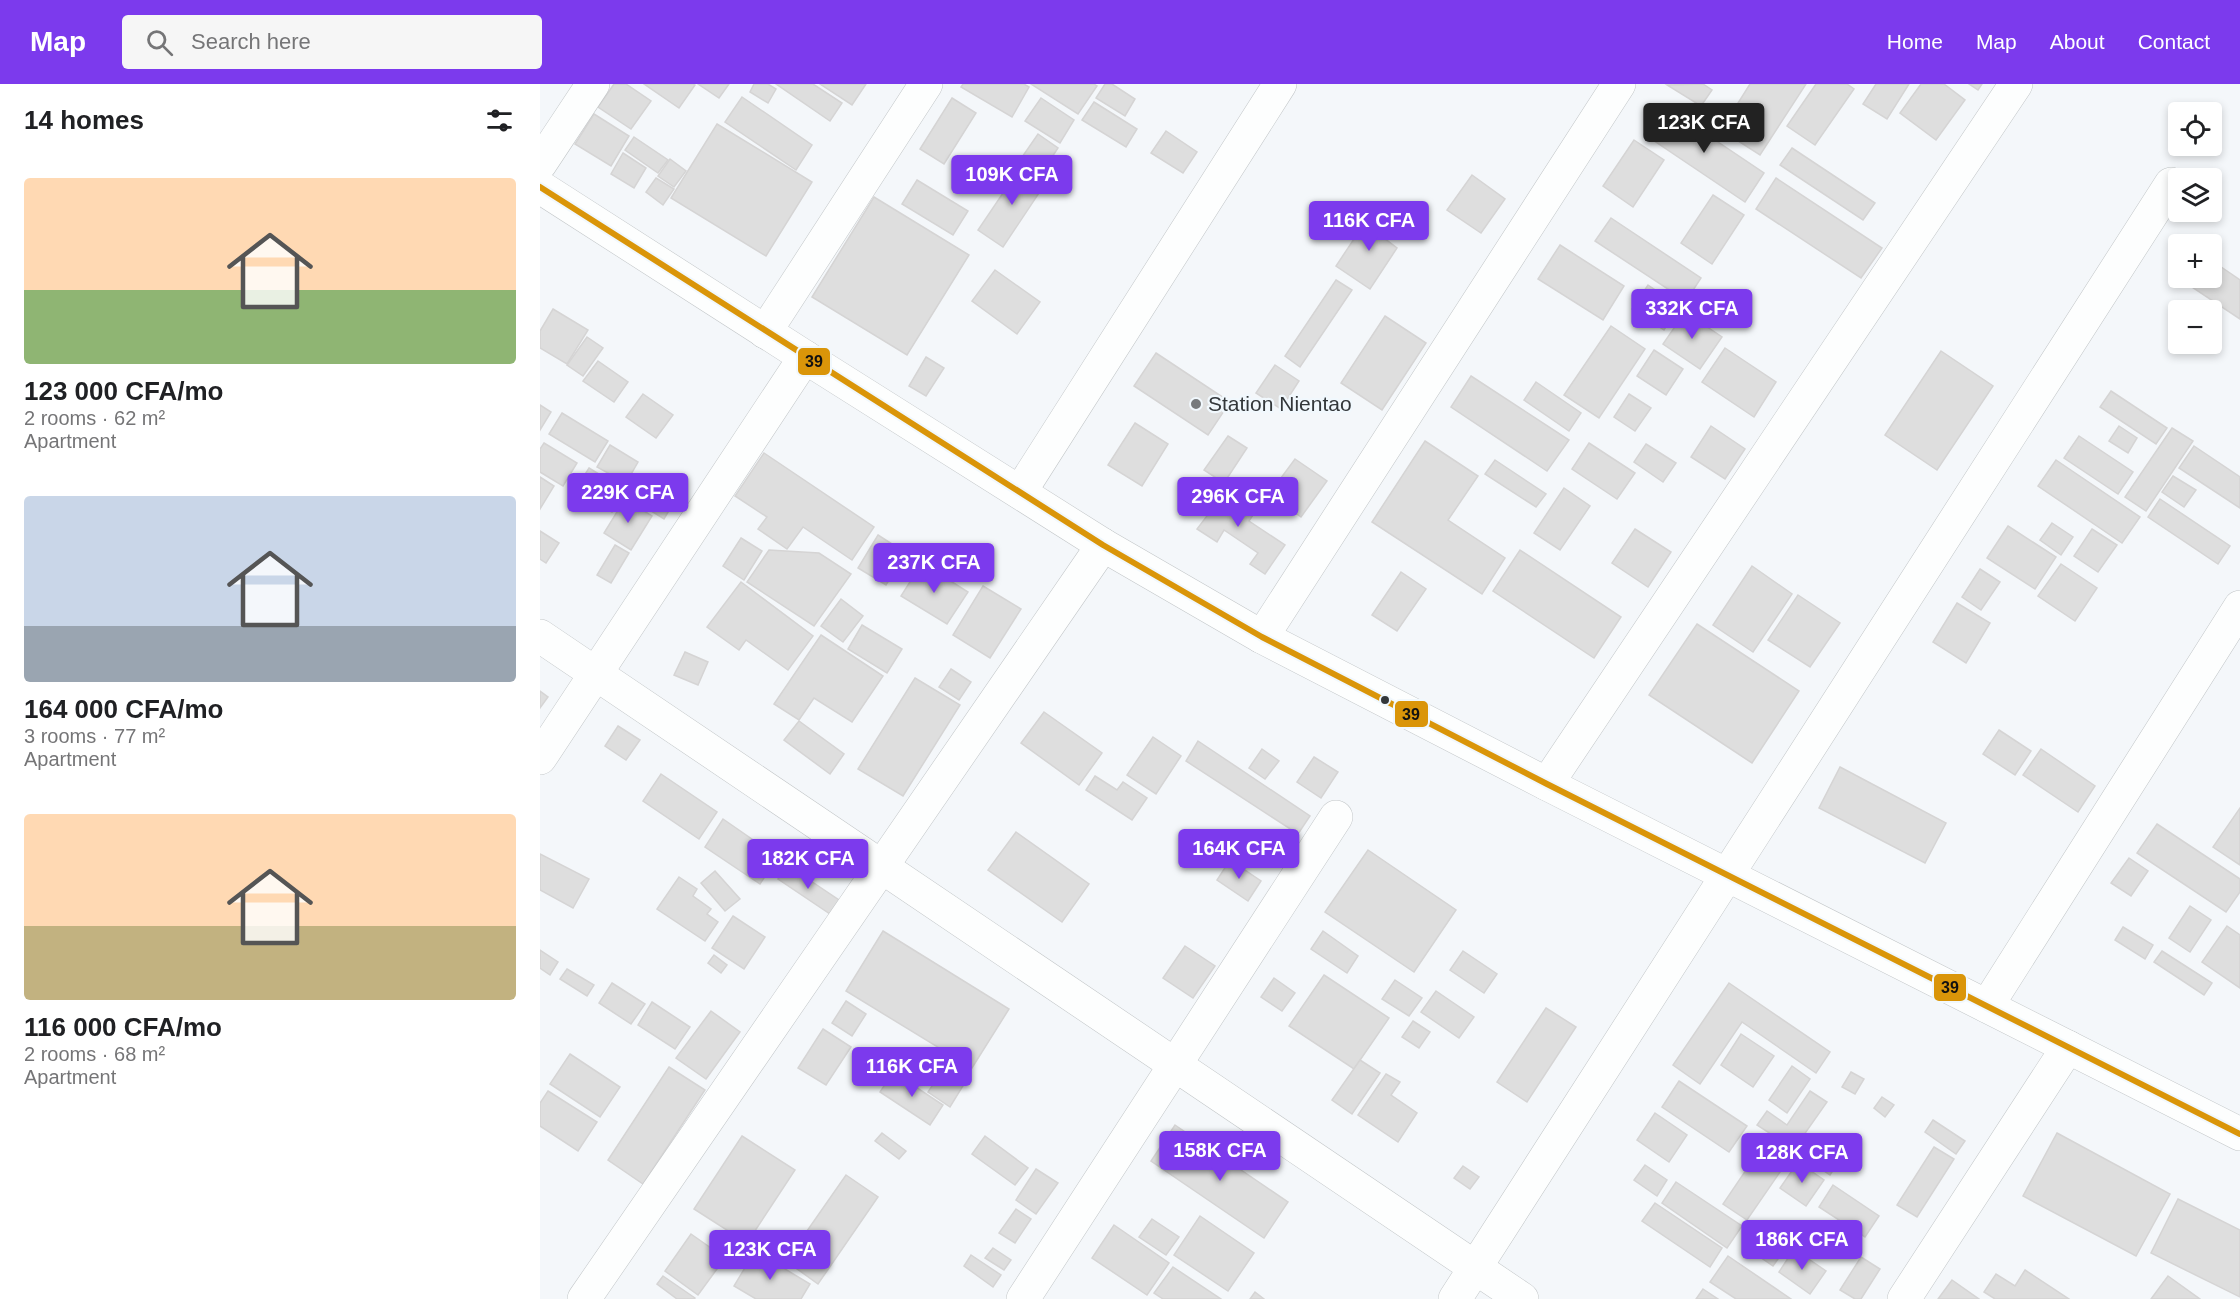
<!DOCTYPE html>
<meta charset="utf-8">
<style>
:root{--surface:#fff;--page:#f6f6f6;--text:#202124;--muted:#757577;--accent:#7c3aed}
body{margin:0;font-family:Arial,sans-serif;background:var(--page);color:var(--text);height:100vh;display:flex;flex-direction:column;font-size:22px;white-space:nowrap}
*{box-sizing:border-box;margin:0}
p{font-size:20px;color:var(--muted)}
.icon{flex:none;width:33px;height:33px;fill:none;stroke:currentColor;stroke-width:2;stroke-linecap:round;stroke-linejoin:round}
.map{position:relative;flex:1;overflow:hidden}
.side{display:flex;flex-direction:column;background:var(--surface);width:540px}
.side>*{flex:none}
.controls{position:absolute;left:1628px;top:18px;display:grid;gap:12px}
.controls a{display:grid;place-items:center;width:54px;height:54px;border-radius:6px;background:var(--surface);box-shadow:0 3px 9px #0003;font-size:30px}
.price{position:absolute;translate:-50% -51px;padding:0 14px;border-radius:6px;background:var(--accent);color:#fff;font-size:20px;line-height:39px;filter:drop-shadow(0 2px 3px #0008)}
.price::after{content:'';position:absolute;left:50%;top:36px;width:18px;height:14px;margin-left:-9px;background:inherit;clip-path:polygon(0 0,100% 0,50% 100%)}
.price.current{background:#222;color:#fff}
ul{padding:0;list-style:none}
li{display:grid;align-content:center;gap:12px;height:318px;padding:0 24px}
li span{display:grid;place-items:center;height:186px;border-radius:6px;color:#555}
li>.icon{margin-inline-start:auto}
span .icon{width:108px;height:108px;fill:#fffc;stroke-width:1}
li b{font-size:26px}
h2{display:flex;justify-content:space-between;align-items:center;height:72px;padding:0 24px;font-size:26px}
header{display:flex;align-items:center;gap:36px;box-sizing:border-box;height:84px;padding:0 30px;background:var(--accent);color:#fff}
header strong{font-size:28px}
nav{display:flex;gap:33px;margin-inline-start:auto;font-size:21px}
.search{width:420px;height:54px;background:var(--page);display:flex;align-items:center;gap:15px;box-sizing:border-box;padding:0 21px;border-radius:6px;color:var(--muted);font-size:22px}
main{display:flex;flex:1;min-height:0}
.map>svg:first-child{display:block}
</style>
<header>
<strong>Map</strong>
<div class="search"><svg class="icon" aria-label="search" viewBox="0 0 24 24"><circle cx="10" cy="10" r="6"/><path d="M15 15l6 6"/></svg>Search here</div>
<nav><a>Home</a><a>Map</a><a>About</a><a>Contact</a></nav>
</header>
<main>
<section class="side">
<h2>14 homes<svg class="icon" aria-label="filters" viewBox="0 0 24 24"><path d="M4 7h16M4 17h16"/><circle cx="9" cy="7" r="2"/><circle cx="15" cy="17" r="2"/></svg></h2>
<ul>
<li><span style="background:linear-gradient(#ffd9b3 60%,#8fb573 0)"><svg class="icon" aria-label="home" viewBox="0 0 24 24"><path d="M3 11l9-7 9 7M6 9v11h12V9"/></svg></span><div><b>123 000 CFA/mo</b><p>2 rooms · 62 m²</p><p>Apartment</p></div></li>
<li><span style="background:linear-gradient(#c9d6e8 70%,#9aa5b1 0)"><svg class="icon" aria-label="home" viewBox="0 0 24 24"><path d="M3 11l9-7 9 7M6 9v11h12V9"/></svg></span><div><b>164 000 CFA/mo</b><p>3 rooms · 77 m²</p><p>Apartment</p></div></li>
<li><span style="background:linear-gradient(#ffd9b3 60%,#c2b280 0)"><svg class="icon" aria-label="home" viewBox="0 0 24 24"><path d="M3 11l9-7 9 7M6 9v11h12V9"/></svg></span><div><b>116 000 CFA/mo</b><p>2 rooms · 68 m²</p><p>Apartment</p></div></li>
</ul>
</section>
<div class="map">
<svg width="1700" height="1215" viewBox="0 0 1700 1215">
<rect width="100%" height="100%" fill="#f4f7fa"/>
<!-- building -->
<g fill="#dedede" stroke="#d5d4d4" stroke-width="1.5">
<polygon points="74,0 86,0 111,17 91,45 58,23"/>
<polygon points="104,0 153,0 155,1 139,24"/>
<polygon points="158,0 189,0 179,14"/>
<polygon points="214,0 228,0 236,5 228,19 210,8"/>
<polygon points="236,0 273,0 302,19 290,37"/>
<polygon points="280,0 326,0 312,21"/>
<polygon points="423,0 484,0 489,3 472,33 421,3"/>
<polygon points="491,0 554,0 557,2 538,30"/>
<polygon points="565,0 572,0 595,15 585,32 556,14"/>
<polygon points="1163,0 1172,6 1161,22 1127,1"/>
<polygon points="1210,0 1266,0 1220,71 1181,46"/>
<polygon points="1276,0 1307,0 1314,5 1275,61 1247,42"/>
<polygon points="1336,0 1369,0 1347,35 1323,20"/>
<polygon points="1381,0 1404,0 1425,16 1396,56 1360,29"/>
<polygon points="1429,0 1442,0 1438,6"/>
<polygon points="202,13 272,61 256,86 185,38"/>
<polygon points="412,14 436,29 404,80 380,65"/>
<polygon points="501,14 534,36 520,59 485,37"/>
<polygon points="554,18 597,45 586,63 542,36"/>
<polygon points="1123,21 1224,89 1205,118 1104,50"/>
<polygon points="54,30 89,52 71,82 35,60"/>
<polygon points="177,40 272,98 226,172 131,114"/>
<polygon points="626,47 657,68 643,89 611,69"/>
<polygon points="498,50 518,64 501,90 480,76"/>
<polygon points="94,53 128,76 118,89 85,66"/>
<polygon points="1094,56 1124,76 1093,123 1063,102"/>
<polygon points="1252,64 1335,119 1323,136 1240,81"/>
<polygon points="83,69 106,84 94,104 71,90"/>
<polygon points="130,75 146,87 134,103 118,92"/>
<polygon points="482,81 507,97 463,163 438,146"/>
<polygon points="932,91 965,115 941,149 907,126"/>
<polygon points="116,94 134,105 123,121 106,108"/>
<polygon points="1236,94 1342,164 1321,194 1216,125"/>
<polygon points="377,96 428,127 413,151 362,120"/>
<polygon points="1173,111 1204,131 1172,180 1141,159"/>
<polygon points="334,113 429,171 367,271 272,213"/>
<polygon points="832,128 853,141 844,154 857,164 830,205 796,182"/>
<polygon points="1071,134 1161,194 1146,217 1055,157"/>
<polygon points="1020,161 1084,202 1063,236 998,195"/>
<polygon points="1671,176 1700,196 1700,235 1634,191 1638,186 1638,194 1671,194"/>
<polygon points="455,186 500,218 477,250 432,217"/>
<polygon points="796,196 812,206 760,283 745,272"/>
<polygon points="1108,201 1139,222 1124,246 1092,225"/>
<polygon points="13,225 48,246 27,280 0,264 0,247"/>
<polygon points="1145,228 1182,253 1160,285 1123,260"/>
<polygon points="845,232 886,259 842,326 801,299"/>
<polygon points="1071,242 1105,265 1059,334 1024,311"/>
<polygon points="47,253 63,264 43,292 27,281"/>
<polygon points="1185,264 1236,298 1214,333 1162,298"/>
<polygon points="1114,266 1143,285 1126,311 1097,292"/>
<polygon points="1401,267 1453,302 1397,386 1345,351"/>
<polygon points="616,269 690,318 668,351 594,302"/>
<polygon points="386,273 404,284 386,312 369,302"/>
<polygon points="58,277 88,298 74,318 43,297"/>
<polygon points="735,281 759,297 741,325 716,309"/>
<polygon points="931,292 1029,356 1007,387 911,323"/>
<polygon points="996,298 1041,329 1029,347 984,316"/>
<polygon points="1571,307 1627,344 1616,360 1560,323"/>
<polygon points="103,310 133,331 116,354 86,333"/>
<polygon points="1089,310 1111,324 1095,347 1074,333"/>
<polygon points="0,321 11,328 0,346"/>
<polygon points="22,329 68,357 55,378 9,350"/>
<polygon points="595,339 628,360 602,402 568,381"/>
<polygon points="1171,342 1205,365 1185,395 1151,373"/>
<polygon points="1579,342 1597,354 1588,369 1569,357"/>
<polygon points="1632,344 1653,357 1606,427 1585,413"/>
<polygon points="688,352 707,364 684,399 664,386"/>
<polygon points="1539,352 1593,388 1578,410 1524,374"/>
<polygon points="885,357 938,392 908,436 965,474 942,510 832,438"/>
<polygon points="4,359 37,379 23,402 0,388 0,365"/>
<polygon points="1049,359 1095,389 1077,415 1032,385"/>
<polygon points="1106,360 1136,379 1123,398 1094,378"/>
<polygon points="70,361 98,378 86,399 57,383"/>
<polygon points="1654,362 1700,393 1700,424 1639,384"/>
<polygon points="224,369 334,443 312,476 263,443 247,465 218,445 227,433 195,412"/>
<polygon points="755,375 787,397 761,433 729,410"/>
<polygon points="955,376 1006,410 996,423 945,390"/>
<polygon points="1516,376 1600,433 1582,459 1498,402"/>
<polygon points="49,384 85,406 72,428 35,406"/>
<polygon points="1633,392 1656,406 1644,423 1622,408"/>
<polygon points="0,393 14,402 0,425"/>
<polygon points="122,403 137,413 124,435 108,425"/>
<polygon points="1024,404 1050,422 1020,466 994,449"/>
<polygon points="662,406 690,424 698,412 717,425 709,437 745,461 725,490 710,480 718,469 684,446 677,458 657,445 667,432 652,422"/>
<polygon points="85,415 112,432 91,466 64,449"/>
<polygon points="1620,415 1690,462 1678,480 1608,433"/>
<polygon points="1512,439 1533,453 1521,471 1500,456"/>
<polygon points="1468,442 1516,473 1495,505 1447,474"/>
<polygon points="1095,445 1131,468 1108,503 1072,479"/>
<polygon points="1552,445 1577,461 1558,488 1534,472"/>
<polygon points="0,447 19,459 6,479 0,475"/>
<polygon points="338,451 366,469 346,501 318,484"/>
<polygon points="201,454 222,467 204,496 183,482"/>
<polygon points="75,461 89,469 71,499 57,491"/>
<polygon points="229,466 279,469 311,490 274,542 207,498"/>
<polygon points="980,466 1081,533 1054,574 953,507"/>
<polygon points="382,479 428,508 407,540 361,512"/>
<polygon points="1521,480 1557,504 1535,537 1498,512"/>
<polygon points="1212,482 1252,510 1213,568 1173,541"/>
<polygon points="1440,485 1460,498 1441,526 1422,513"/>
<polygon points="861,488 886,505 857,547 832,531"/>
<polygon points="201,498 273,552 248,586 206,556 199,566 167,543"/>
<polygon points="443,502 481,525 450,574 413,551"/>
<polygon points="1258,511 1300,539 1270,583 1228,556"/>
<polygon points="301,515 323,532 303,558 281,542"/>
<polygon points="1417,519 1450,539 1426,579 1393,558"/>
<polygon points="1157,540 1259,607 1212,679 1109,611"/>
<polygon points="322,541 362,565 347,589 308,565"/>
<polygon points="281,551 343,592 312,638 274,614 259,636 234,620"/>
<polygon points="145,568 168,578 158,601 134,591"/>
<polygon points="411,585 431,598 419,616 399,603"/>
<polygon points="375,594 420,621 363,712 318,685"/>
<polygon points="0,607 8,613 0,624"/>
<polygon points="504,628 562,669 539,701 481,659"/>
<polygon points="259,637 304,670 290,690 244,656"/>
<polygon points="78,642 100,656 86,676 65,662"/>
<polygon points="1459,646 1491,667 1475,691 1443,670"/>
<polygon points="613,653 641,672 616,710 587,691"/>
<polygon points="658,657 770,732 758,750 646,677"/>
<polygon points="722,665 739,677 725,695 709,684"/>
<polygon points="1501,665 1555,702 1538,728 1483,691"/>
<polygon points="774,673 798,688 781,714 757,698"/>
<polygon points="1300,683 1406,739 1385,779 1279,724"/>
<polygon points="121,690 177,728 159,755 103,717"/>
<polygon points="555,692 577,706 583,698 607,714 592,736 546,706"/>
<polygon points="1700,724 1700,781 1673,763"/>
<polygon points="183,735 238,773 220,800 165,763"/>
<polygon points="1617,740 1700,795 1700,808 1686,828 1597,769"/>
<polygon points="476,748 549,800 522,838 448,786"/>
<polygon points="828,766 916,826 874,888 785,828"/>
<polygon points="0,770 49,795 33,824 0,806"/>
<polygon points="1589,774 1608,787 1591,812 1571,799"/>
<polygon points="690,776 721,797 708,817 677,796"/>
<polygon points="247,781 299,816 290,830 238,795"/>
<polygon points="175,787 200,815 185,827 161,799"/>
<polygon points="139,793 157,805 153,812 171,825 167,830 178,838 165,857 117,825"/>
<polygon points="1650,822 1671,836 1650,868 1629,854"/>
<polygon points="193,832 225,853 204,885 172,864"/>
<polygon points="1687,842 1700,851 1700,904 1662,878"/>
<polygon points="1583,843 1613,861 1605,875 1575,856"/>
<polygon points="343,847 469,925 432,984 306,907"/>
<polygon points="783,847 818,872 807,889 771,865"/>
<polygon points="645,862 675,882 653,914 623,894"/>
<polygon points="0,866 18,878 10,891 0,884"/>
<polygon points="923,867 957,890 944,909 910,886"/>
<polygon points="1622,867 1672,899 1664,911 1614,878"/>
<polygon points="174,871 187,881 181,889 168,879"/>
<polygon points="27,885 54,901 47,912 20,895"/>
<polygon points="784,891 849,934 814,985 749,942"/>
<polygon points="734,894 755,909 742,927 721,913"/>
<polygon points="855,896 882,914 869,932 842,915"/>
<polygon points="72,899 105,920 91,940 59,919"/>
<polygon points="1189,899 1290,968 1276,989 1202,938 1160,1000 1133,981"/>
<polygon points="896,907 934,933 919,954 881,928"/>
<polygon points="306,917 326,930 312,952 292,939"/>
<polygon points="112,918 150,943 135,965 98,941"/>
<polygon points="1006,924 1036,943 987,1018 957,998"/>
<polygon points="171,927 200,948 166,995 136,974"/>
<polygon points="873,937 890,948 879,964 862,953"/>
<polygon points="283,945 311,963 286,1001 258,984"/>
<polygon points="1201,950 1234,972 1213,1003 1181,981"/>
<polygon points="30,970 80,1003 60,1033 10,1000"/>
<polygon points="820,976 840,989 812,1030 792,1016"/>
<polygon points="408,978 429,992 410,1023 388,1008"/>
<polygon points="1252,982 1270,995 1247,1029 1229,1016"/>
<polygon points="129,983 165,1006 103,1100 68,1076"/>
<polygon points="353,988 403,1021 390,1041 340,1008"/>
<polygon points="1311,988 1324,995 1315,1010 1302,1003"/>
<polygon points="846,990 860,998 851,1011 877,1029 858,1058 818,1031"/>
<polygon points="1139,997 1207,1042 1189,1068 1122,1023"/>
<polygon points="8,1007 57,1038 38,1067 0,1042 0,1019"/>
<polygon points="1270,1007 1287,1018 1254,1065 1217,1041 1227,1027 1247,1041"/>
<polygon points="1342,1013 1354,1021 1345,1033 1334,1024"/>
<polygon points="1115,1029 1147,1051 1129,1078 1097,1056"/>
<polygon points="1393,1036 1425,1057 1416,1070 1385,1048"/>
<polygon points="635,1041 748,1118 724,1154 611,1077"/>
<polygon points="342,1049 366,1067 359,1075 335,1057"/>
<polygon points="1517,1049 1630,1110 1596,1172 1483,1112"/>
<polygon points="202,1052 255,1086 207,1159 154,1125"/>
<polygon points="445,1052 488,1084 475,1101 432,1070"/>
<polygon points="1227,1055 1251,1072 1207,1136 1183,1120"/>
<polygon points="1272,1057 1300,1076 1290,1091 1263,1073"/>
<polygon points="1394,1063 1414,1075 1377,1133 1357,1121"/>
<polygon points="1258,1078 1284,1096 1266,1122 1240,1104"/>
<polygon points="1105,1081 1127,1096 1117,1112 1094,1096"/>
<polygon points="923,1082 939,1093 930,1105 914,1094"/>
<polygon points="496,1085 518,1099 496,1130 476,1116"/>
<polygon points="306,1091 338,1113 278,1200 246,1177"/>
<polygon points="1136,1098 1202,1142 1187,1164 1122,1119"/>
<polygon points="1293,1101 1339,1132 1325,1153 1279,1123"/>
<polygon points="1638,1115 1700,1146 1700,1213 1611,1169"/>
<polygon points="1115,1119 1182,1164 1170,1183 1102,1137"/>
<polygon points="476,1125 491,1135 475,1159 459,1149"/>
<polygon points="660,1132 714,1169 688,1207 634,1171"/>
<polygon points="612,1135 639,1153 626,1171 599,1153"/>
<polygon points="1221,1138 1250,1158 1233,1182 1204,1162"/>
<polygon points="574,1141 629,1179 607,1211 552,1174"/>
<polygon points="151,1150 185,1174 158,1211 125,1187"/>
<polygon points="453,1164 471,1176 464,1186 445,1174"/>
<polygon points="1254,1165 1286,1187 1270,1210 1239,1188"/>
<polygon points="215,1167 270,1200 261,1215 216,1215 194,1202"/>
<polygon points="431,1171 461,1191 453,1203 424,1182"/>
<polygon points="1188,1172 1251,1215 1196,1215 1170,1198"/>
<polygon points="1321,1173 1340,1185 1321,1215 1315,1215 1300,1206"/>
<polygon points="633,1183 681,1215 623,1215 614,1209"/>
<polygon points="1485,1186 1529,1215 1455,1215 1444,1208 1456,1190 1475,1202"/>
<polygon points="123,1192 155,1214 154,1215 137,1215 117,1200"/>
<polygon points="1628,1192 1660,1215 1611,1215"/>
<polygon points="1412,1196 1439,1215 1398,1215"/>
<polygon points="1163,1205 1178,1215 1156,1215"/>
<polygon points="715,1208 724,1215 710,1215"/>
</g>
<g fill="none" stroke-linecap="round" stroke-linejoin="round">
<!-- street casing -->
<g stroke="#c2c6c8" stroke-width="34">
<g id="street">
<polyline points="0,80 53,0"/>
<polyline points="225,248 386,0"/>
<polyline points="480,408 740,0"/>
<polyline points="0,552 982,1215"/>
<polyline points="722,553 1079,0"/>
<polyline points="0,674 265,273"/>
<polyline points="1007,700 1476,0"/>
<polyline points="1447,922 1700,523"/>
<polyline points="44,1215 563,461"/>
<polyline points="483,1215 796,733"/>
<polyline points="915,1215 1631,100"/>
<polyline points="1364,1215 1528,963"/>
</g>
</g>
<!-- highway casing -->
<g stroke="#c2c6c8" stroke-width="34">
<polyline id="highway" points="0,103 265,273 563,461 722,553 1007,700 1700,1050"/>
</g>
<!-- street -->
<use href="#street" stroke="#fdfefe" stroke-width="33"/>
<!-- highway -->
<use href="#highway" stroke="#fdfefe" stroke-width="33"/>
<!-- bus-1 casing -->
<g stroke="#f1f8fd" stroke-width="10">
<polyline id="bus-1" points="0,103 563,461 722,553 1007,700 1700,1050"/>
</g>
<!-- bus-1 -->
<use href="#bus-1" stroke="#da9509" stroke-width="6"/>
</g>
<!-- markers -->
<circle fill="#777a7d" stroke="#f1f8fd" stroke-width="2" cx="656" cy="320" r="6"/>
<circle fill="#33373a" stroke="#f1f8fd" stroke-width="2" cx="845" cy="616" r="5"/>
<g text-anchor="middle" stroke-width="4.5" stroke-linejoin="round" paint-order="stroke">
<!-- poi labels -->
<g font-size="21" fill="#33373a" stroke="#f1f8fd" text-anchor="start">
<text x="668" y="327">Station Nientao</text>
</g>
</g>
<g stroke="#f1f8fd" stroke-width="2">
<rect x="257" y="263" width="34" height="29" rx="6" fill="#da9509"/>
<rect x="854" y="616" width="35" height="28" rx="6" fill="#da9509"/>
<rect x="1393" y="889" width="34" height="29" rx="6" fill="#da9509"/>
</g>
<g font-size="16" text-anchor="middle" font-weight="bold" fill="#111">
<text x="274" y="283">39</text>
<text x="871" y="636">39</text>
<text x="1410" y="909">39</text>
</g>
</svg>
<div class="controls">
<a><svg class="icon" aria-label="locate" viewBox="0 0 24 24"><circle cx="12" cy="12" r="6"/><path d="M12 2v4M12 18v4M2 12h4M18 12h4"/></svg></a>
<a><svg class="icon" aria-label="layers" viewBox="0 0 24 24"><path d="M12 4l9 5-9 5-9-5zM3 14l9 5 9-5"/></svg></a>
<a>+</a>
<a>−</a>
</div>
<b class="price current" style="left:1164px;top:70px">123K CFA</b>
<b class="price" style="left:472px;top:122px">109K CFA</b>
<b class="price" style="left:829px;top:168px">116K CFA</b>
<b class="price" style="left:1152px;top:256px">332K CFA</b>
<b class="price" style="left:88px;top:440px">229K CFA</b>
<b class="price" style="left:698px;top:444px">296K CFA</b>
<b class="price" style="left:394px;top:510px">237K CFA</b>
<b class="price" style="left:699px;top:796px">164K CFA</b>
<b class="price" style="left:268px;top:806px">182K CFA</b>
<b class="price" style="left:372px;top:1014px">116K CFA</b>
<b class="price" style="left:680px;top:1098px">158K CFA</b>
<b class="price" style="left:1262px;top:1100px">128K CFA</b>
<b class="price" style="left:1262px;top:1187px">186K CFA</b>
<b class="price" style="left:230px;top:1197px">123K CFA</b>
</div>
</main>
